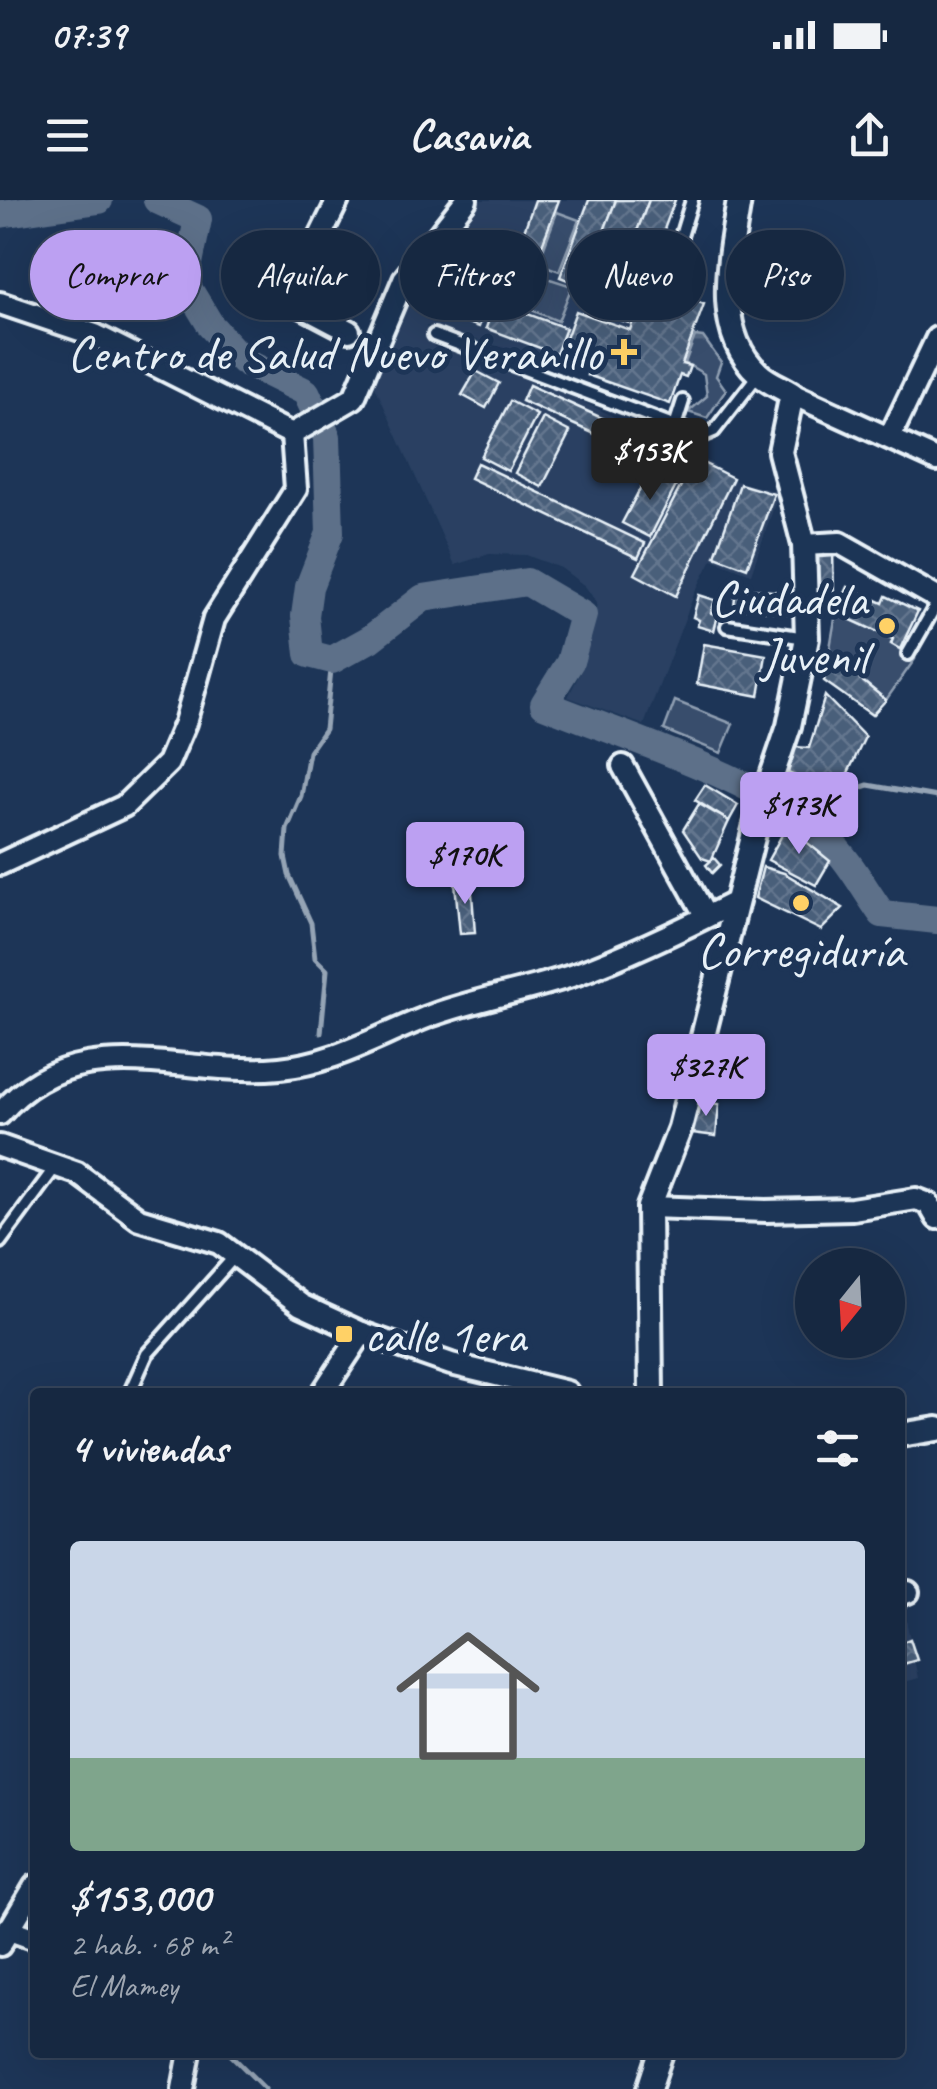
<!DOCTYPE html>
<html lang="es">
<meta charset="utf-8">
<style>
:root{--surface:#162841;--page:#1f3048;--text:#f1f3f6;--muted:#9ea6b1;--line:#35445a;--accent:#bca0f2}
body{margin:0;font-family:Caveat,sans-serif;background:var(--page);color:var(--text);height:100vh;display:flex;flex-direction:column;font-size:38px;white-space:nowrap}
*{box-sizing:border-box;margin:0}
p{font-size:32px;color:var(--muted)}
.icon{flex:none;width:55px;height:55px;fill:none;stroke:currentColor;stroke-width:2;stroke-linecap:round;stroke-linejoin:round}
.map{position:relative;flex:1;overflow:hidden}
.panel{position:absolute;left:30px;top:1188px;width:875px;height:670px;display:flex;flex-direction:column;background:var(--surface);border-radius:10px;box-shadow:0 10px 40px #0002,0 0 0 2px var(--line)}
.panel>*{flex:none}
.banner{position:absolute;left:30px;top:30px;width:878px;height:90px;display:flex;gap:20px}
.needle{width:65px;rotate:198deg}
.fabs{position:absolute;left:795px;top:1048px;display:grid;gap:20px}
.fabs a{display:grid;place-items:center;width:110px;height:110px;border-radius:50%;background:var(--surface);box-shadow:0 10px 40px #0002,0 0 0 2px var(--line);font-size:50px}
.price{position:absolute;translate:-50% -85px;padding:0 22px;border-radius:10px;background:var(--accent);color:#111;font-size:32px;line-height:65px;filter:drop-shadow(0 2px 5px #0008)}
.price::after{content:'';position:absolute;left:50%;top:60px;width:30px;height:22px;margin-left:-15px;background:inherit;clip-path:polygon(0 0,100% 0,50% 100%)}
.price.on{background:#222;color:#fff}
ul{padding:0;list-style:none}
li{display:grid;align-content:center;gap:20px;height:530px;padding:0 40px}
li+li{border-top:2px solid var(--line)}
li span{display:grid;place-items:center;height:310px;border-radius:10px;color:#555}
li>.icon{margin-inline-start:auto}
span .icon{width:180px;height:180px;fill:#fffc;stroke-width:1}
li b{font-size:42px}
h2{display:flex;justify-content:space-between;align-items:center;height:120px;padding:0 40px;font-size:42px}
.pill{padding:0 35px;border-radius:45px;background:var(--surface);box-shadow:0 10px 40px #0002,0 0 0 2px var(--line);font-size:35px;line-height:90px}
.pill.on{background:var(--accent);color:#111}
.status{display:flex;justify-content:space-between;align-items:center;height:70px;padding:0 50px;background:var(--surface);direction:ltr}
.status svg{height:28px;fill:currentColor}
header{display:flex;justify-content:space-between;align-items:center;height:130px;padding:0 40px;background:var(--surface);font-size:45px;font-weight:600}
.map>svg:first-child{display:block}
</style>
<div class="status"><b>07:39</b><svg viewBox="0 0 49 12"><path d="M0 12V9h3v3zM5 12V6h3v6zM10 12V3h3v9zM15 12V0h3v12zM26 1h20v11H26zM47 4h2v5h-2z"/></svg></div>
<header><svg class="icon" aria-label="menu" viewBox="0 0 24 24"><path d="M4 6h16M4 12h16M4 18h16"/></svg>Casavia<svg class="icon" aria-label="share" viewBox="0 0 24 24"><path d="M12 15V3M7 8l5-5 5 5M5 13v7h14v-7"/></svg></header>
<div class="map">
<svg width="937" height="1889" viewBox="0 0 937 1889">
<defs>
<pattern id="forest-firs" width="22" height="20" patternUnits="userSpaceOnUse" patternTransform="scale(2.5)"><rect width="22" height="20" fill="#374d6c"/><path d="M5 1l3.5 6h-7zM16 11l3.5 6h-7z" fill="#546782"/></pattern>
<pattern id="building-cross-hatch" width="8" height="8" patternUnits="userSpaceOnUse" patternTransform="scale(2.5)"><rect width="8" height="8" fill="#495e7a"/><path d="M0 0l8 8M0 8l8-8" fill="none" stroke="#63768e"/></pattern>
</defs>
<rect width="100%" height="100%" fill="#1d3557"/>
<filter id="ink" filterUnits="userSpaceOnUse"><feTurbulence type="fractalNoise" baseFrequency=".01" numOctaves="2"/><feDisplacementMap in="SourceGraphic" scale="20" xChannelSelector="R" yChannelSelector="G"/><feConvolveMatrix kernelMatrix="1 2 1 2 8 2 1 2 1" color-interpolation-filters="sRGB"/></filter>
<g filter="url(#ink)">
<!-- built -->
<g fill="#2a4162">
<polygon points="475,0 677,0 630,130 576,111 557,163 426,126 434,147 520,172 709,262 736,281 779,292 751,374 712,359 695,392 644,525 568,497 584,465 597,403 585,386 561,368 526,355 489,354 455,365 371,177 405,85"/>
<polygon points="902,1400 918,1478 900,1483 900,1401"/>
</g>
<!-- forest -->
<polygon fill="url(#forest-firs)" stroke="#909fb2" stroke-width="2.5" points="695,136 703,137 721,162 716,176 726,190 707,218 688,212 707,196 704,174 685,163"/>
<!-- green -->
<g fill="#374d6c" stroke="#909fb2" stroke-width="2.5">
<polygon points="557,12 579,20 559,71 538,63"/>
<polygon points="479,57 507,68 532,101 541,76 572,86 558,121 464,82"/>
<polygon points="836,413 893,439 891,444 915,459 886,500 829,454"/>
<polygon points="675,501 733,524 721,553 664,530"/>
</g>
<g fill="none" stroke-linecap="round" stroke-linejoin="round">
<!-- stream -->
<g stroke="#95a4b5" stroke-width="5">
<polyline points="787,611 868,585 937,597"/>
<polyline points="321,833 327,770 315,758 311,723 289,675 285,656 287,629 301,596 309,552 325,529 332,460"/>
<polyline points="22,1717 35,1722"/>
<polyline points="228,1852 265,1889"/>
</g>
<!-- river -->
<g stroke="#5d7089" stroke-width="28">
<path d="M157 0 198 19 185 83 211 126 243 161 306 192 327 237 330 333 309 387 305 416 309 454 332 460 370 439 423 398 527 382 583 415 570 462 544 504C623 536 769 582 828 640 849 660 865 690 882 714L937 720"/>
<polyline points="0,14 99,0"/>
</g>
</g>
<!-- building -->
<g fill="url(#building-cross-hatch)" stroke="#e8f1f8" stroke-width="2.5">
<polygon points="535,0 559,0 536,61 516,53"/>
<polygon points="589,0 616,0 583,86 560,77"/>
<polygon points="616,0 649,0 626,60 597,49"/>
<polygon points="649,0 675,0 629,123 605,115"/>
<polygon points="493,36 511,43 505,61 481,52"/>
<polygon points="510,57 544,68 532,102 499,90"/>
<polygon points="431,78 489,98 479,127 421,106"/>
<polygon points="646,83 704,104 682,164 690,166 686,177 680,175 670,204 587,175 590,168 574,163 571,168 557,163 576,111 630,130"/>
<polygon points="495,102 566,128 556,154 486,128"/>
<polygon points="476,171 499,183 486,208 462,195"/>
<polygon points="529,185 688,257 681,273 522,201"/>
<polygon points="510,201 537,215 508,271 481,257"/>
<polygon points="543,218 570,232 542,287 515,273"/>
<polygon points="695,259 733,278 676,396 635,374"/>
<polygon points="477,263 645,343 638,358 470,278"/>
<polygon points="651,268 678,282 650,337 622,323"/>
<polygon points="740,284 774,294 747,368 715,356"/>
<polygon points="816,350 833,350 834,396 819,393"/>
<polygon points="736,387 791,393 788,413 734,407"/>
<polygon points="848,387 883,403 886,396 918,411 900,449 891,444 893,439 836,413"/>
<polygon points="699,395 715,400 711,413 718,415 714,431 697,426 699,420 693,417"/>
<polygon points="704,444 766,455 759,496 697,484"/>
<polygon points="829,454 886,500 872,515 824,481"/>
<polygon points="825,496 865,537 847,575 811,583 788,573 795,547 809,548"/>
<polygon points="705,585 738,605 729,621 695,600"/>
<polygon points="699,604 729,621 711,661 702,658 683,630"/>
<polygon points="787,626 830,661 816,685 768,660"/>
<polygon points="714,658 720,665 712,673 706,665"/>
<polygon points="763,667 784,673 843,708 821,730 755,698"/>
<polygon points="471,681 475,733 460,734 455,683"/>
<polygon points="699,902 719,904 716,936 692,933"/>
<polygon points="910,1439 917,1460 900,1465 900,1443"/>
</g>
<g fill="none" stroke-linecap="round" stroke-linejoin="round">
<!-- service casing -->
<g stroke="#e8f1f8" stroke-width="18">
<g id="service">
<polyline points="668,79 692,0"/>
<polyline points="434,135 702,236 714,231 758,175"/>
<polyline points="675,226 683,201"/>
<polyline points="727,426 806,438"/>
<polyline points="908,454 937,403"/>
<polyline points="0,1042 56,966"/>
<polyline points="130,1192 147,1154 235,1056"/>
</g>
</g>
<!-- minor casing -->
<g stroke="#e8f1f8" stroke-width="28">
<g id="minor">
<polyline points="259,84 349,131"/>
<polyline points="289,99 338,0"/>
<polyline points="0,103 95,135 292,234"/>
<polyline points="792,194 937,260"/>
<polyline points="292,234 354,198 404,79 466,0"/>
<polyline points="890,237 937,138"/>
<polyline points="804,345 840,343 937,398"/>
<polyline points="623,566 705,715"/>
<polyline points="0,664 124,606 168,563 185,523 214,419 296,289 292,234"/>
<path d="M0 914C76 824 183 878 280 868 336 863 379 835 430 816 478 798 529 791 577 774 631 754 685 728 736 702"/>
<polyline points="0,946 77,973 139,1019 219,1043 301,1105 362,1133 451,1164 567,1192"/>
<polyline points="649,1007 766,1011 852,1009 916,999 929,1004 937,1018"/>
<polyline points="323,1192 362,1133"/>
<polyline points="900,1395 908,1392"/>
<polyline points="7,1729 35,1739"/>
<polyline points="0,1745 35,1686"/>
<polyline points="183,1889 190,1852"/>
</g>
</g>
<!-- tertiary casing -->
<g stroke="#e8f1f8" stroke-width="30">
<g id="tertiary">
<path d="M651 1192 649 1007 680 928 758 617 789 526 807 438 804 345 780 252 792 194C781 187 767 182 758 173 711 130 731 54 739 0"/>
<polyline points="900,1235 937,1229"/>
<polyline points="649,1889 661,1852"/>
</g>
</g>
<!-- service -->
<use href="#service" stroke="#1d3557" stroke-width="10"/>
<!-- minor -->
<use href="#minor" stroke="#1d3557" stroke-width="20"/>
<!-- tertiary -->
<use href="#tertiary" stroke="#1d3557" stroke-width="22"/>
</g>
</g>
<!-- markers -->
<g fill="#ffd166" stroke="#1d3557" stroke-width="4">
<path d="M619 137h10v10h10v10h-10v10h-10v-10h-10v-10h10z"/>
<circle cx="887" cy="426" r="10"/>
<circle cx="801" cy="703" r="10"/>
<rect x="334" y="1124" width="20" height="20" rx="5"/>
</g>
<g text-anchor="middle" stroke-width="10" stroke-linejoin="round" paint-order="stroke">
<!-- poi labels -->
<g font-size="50" fill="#e8f1f8" stroke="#1d3557" text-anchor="end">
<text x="602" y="170">Centro de Salud Nuevo Veranillo</text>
<text x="867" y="415">Ciudadela<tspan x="867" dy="58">Juvenil</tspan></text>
<text x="801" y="767" text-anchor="middle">Corregiduría</text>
<text x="364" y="1152" text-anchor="start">calle 1era</text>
</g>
</g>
</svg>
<div class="fabs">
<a><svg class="needle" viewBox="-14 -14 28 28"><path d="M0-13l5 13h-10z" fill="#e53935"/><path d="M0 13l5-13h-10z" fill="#9ea6b1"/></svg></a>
</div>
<b class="price on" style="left:650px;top:303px">$153K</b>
<b class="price" style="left:799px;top:657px">$173K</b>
<b class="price" style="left:465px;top:707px">$170K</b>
<b class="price" style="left:706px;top:919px">$327K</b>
<div class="banner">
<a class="pill on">Comprar</a>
<a class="pill">Alquilar</a>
<a class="pill">Filtros</a>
<a class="pill">Nuevo</a>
<a class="pill">Piso</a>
</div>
<section class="panel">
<h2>4 viviendas<svg class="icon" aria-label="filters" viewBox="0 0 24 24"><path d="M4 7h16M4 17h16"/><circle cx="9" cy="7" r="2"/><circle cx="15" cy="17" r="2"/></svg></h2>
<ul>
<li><span style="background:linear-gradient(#c9d6e8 70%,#7fa58c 0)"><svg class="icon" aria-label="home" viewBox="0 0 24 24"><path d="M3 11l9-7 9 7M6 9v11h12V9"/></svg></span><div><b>$153,000</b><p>2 hab. · 68 m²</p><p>El Mamey</p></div></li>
</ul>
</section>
</div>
